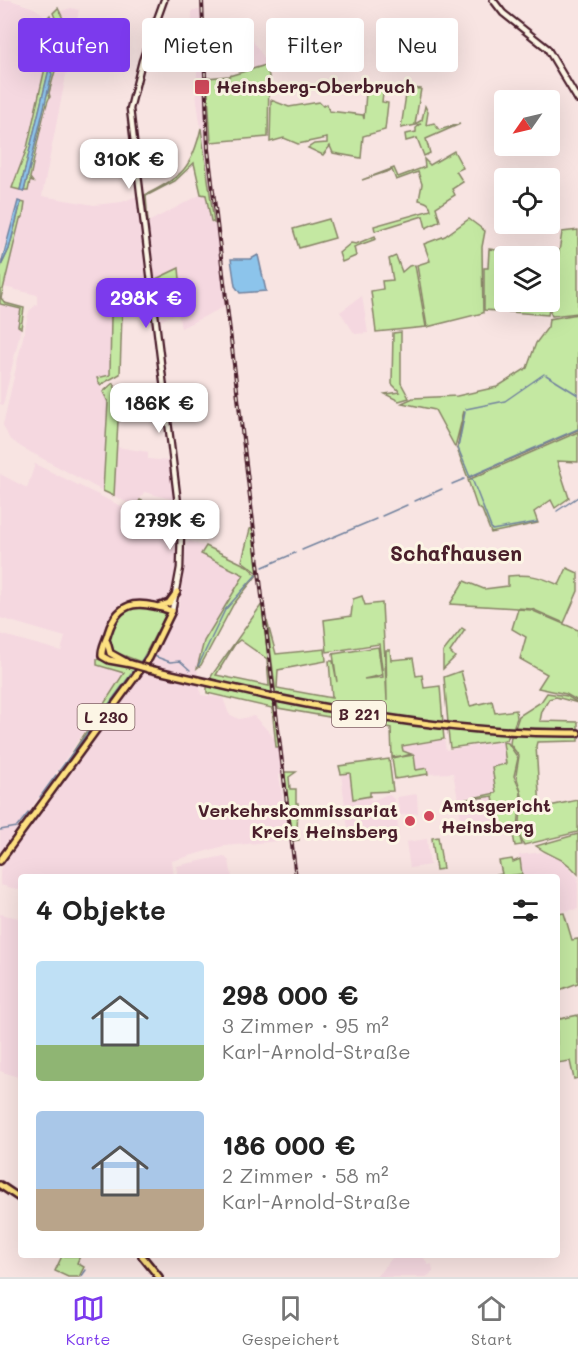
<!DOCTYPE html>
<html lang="de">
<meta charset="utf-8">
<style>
:root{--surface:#fff;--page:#f2f2f2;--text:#222;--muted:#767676;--line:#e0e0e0;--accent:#7c3aed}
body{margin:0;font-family:Mali,sans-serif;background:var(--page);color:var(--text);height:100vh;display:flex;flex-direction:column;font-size:22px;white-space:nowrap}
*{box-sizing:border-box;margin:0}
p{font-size:20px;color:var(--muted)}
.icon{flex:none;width:33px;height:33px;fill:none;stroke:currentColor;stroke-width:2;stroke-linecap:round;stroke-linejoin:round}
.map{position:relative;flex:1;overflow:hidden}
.drawer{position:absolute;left:18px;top:874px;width:542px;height:384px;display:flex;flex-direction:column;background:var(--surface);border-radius:6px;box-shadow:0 6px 24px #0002}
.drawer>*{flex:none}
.guide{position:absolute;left:18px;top:18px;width:543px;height:54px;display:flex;gap:12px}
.needle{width:39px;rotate:236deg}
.fabs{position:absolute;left:494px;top:90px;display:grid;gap:12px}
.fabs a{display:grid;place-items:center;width:66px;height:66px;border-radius:6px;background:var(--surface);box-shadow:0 6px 24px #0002;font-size:30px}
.price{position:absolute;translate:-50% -51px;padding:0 14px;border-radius:12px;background:#fff;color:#222;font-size:20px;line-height:39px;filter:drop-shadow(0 2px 3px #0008)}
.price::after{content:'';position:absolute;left:50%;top:36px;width:18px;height:14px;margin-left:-9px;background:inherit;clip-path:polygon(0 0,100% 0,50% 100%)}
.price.on{background:var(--accent);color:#fff}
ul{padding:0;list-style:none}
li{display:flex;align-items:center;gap:18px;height:150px;padding:0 18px}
li span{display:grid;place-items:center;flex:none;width:168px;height:120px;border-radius:6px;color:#555}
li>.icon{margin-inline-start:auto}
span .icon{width:72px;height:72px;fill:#fffc;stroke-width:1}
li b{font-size:26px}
h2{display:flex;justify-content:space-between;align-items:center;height:72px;padding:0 18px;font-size:26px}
.tag{padding:0 21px;border-radius:6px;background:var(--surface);box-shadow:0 6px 24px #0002;font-size:21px;line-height:54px}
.tag.on{background:var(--accent);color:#fff}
.tab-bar{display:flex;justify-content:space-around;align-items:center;height:84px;border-top:2px solid var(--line);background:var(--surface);font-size:16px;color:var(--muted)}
.tab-bar a{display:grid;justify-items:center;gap:3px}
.tab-bar .on{color:var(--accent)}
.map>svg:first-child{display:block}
</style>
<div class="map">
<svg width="578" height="1277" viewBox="0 0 578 1277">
<rect width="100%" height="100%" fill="#f8e4e2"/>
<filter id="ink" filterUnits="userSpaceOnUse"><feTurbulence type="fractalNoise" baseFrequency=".0167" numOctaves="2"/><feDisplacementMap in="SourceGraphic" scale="12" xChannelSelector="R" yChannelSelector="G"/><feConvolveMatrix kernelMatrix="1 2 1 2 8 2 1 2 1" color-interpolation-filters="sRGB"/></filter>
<g filter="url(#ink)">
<!-- built -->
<g fill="#f5d8e0">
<polygon points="0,0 10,0 34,8 43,14 46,21 58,12 71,8 79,10 42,196 94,205 122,202 137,196 149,292 112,283 115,314 111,317 110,376 97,378 108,402 103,491 21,447 9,438 3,425 29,311 37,304 37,295 4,287 13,250 9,236 0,255"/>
<polygon points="192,10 203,10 206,116 228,305 181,328 178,313 160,321 148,222 202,194 206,195 211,221 214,223 196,94 197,71 191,57"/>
<polygon points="252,40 263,56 266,65 250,70 237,52"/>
<polygon points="362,296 368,333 355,334 340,312"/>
<polygon points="0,304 22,310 18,326 21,328 3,405 0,404"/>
<polygon points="117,447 148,452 148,459 170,461 175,500 144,492 136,507 114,496"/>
<polygon points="35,464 129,510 175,537 179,543 174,585 166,603 134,601 122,607 112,617 97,664 125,673 0,853 0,634 61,651 65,637 0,618 0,474 27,488"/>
<polygon points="190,541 205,547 201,554 244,575 204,641 197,668 201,695 223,698 229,714 239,719 254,716 271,734 279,747 282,774 279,775 289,840 224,846 172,861 174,877 21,878 21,890 0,885 0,870 12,852 149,662 173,622 180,601 186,544"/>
<polygon points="444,739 446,750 503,742 506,764 496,793 458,799 453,773 428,774 427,769 416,770 410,751 403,751 402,746"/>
<polygon points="350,773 354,798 370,796 371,801 388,794 394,799 399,835 349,837 341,774"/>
<polygon points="417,794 418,813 400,815 397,797"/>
<polygon points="493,795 498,826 483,828 481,821 462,824 458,801"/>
<polygon points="427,839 430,865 410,868 406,842"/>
<polygon points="542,852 561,859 578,878 578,909 557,912 556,878 503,878 522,874 519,855"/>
<polygon points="224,856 229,861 232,877 178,877 176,866"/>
<polygon points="0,914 19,918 21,922 21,1078 0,1071"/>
<polygon points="394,1256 423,1256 428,1265 432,1264 433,1272 426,1277 376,1277"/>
</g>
<!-- green -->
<g fill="#c4e8a2" stroke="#878466" stroke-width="1.5" fill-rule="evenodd">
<polygon points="58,8 67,27 56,66 53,66 61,32 53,13"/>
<polygon points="50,15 58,34 51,65 48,64 54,43 51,41 52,26 44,22"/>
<polygon points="266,65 269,76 268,137 211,142 207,78 229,76"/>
<polygon points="45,68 49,69 48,75 20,190 12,188 27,148"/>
<path d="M52 70 55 71 49 93 50 97C45 101 33 165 30 178L33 182 30 181 28 191H24Z"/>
<polygon points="370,84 384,86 382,102 388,103 385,130 363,136 361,158 333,153 330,146 323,155 308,148 314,144 327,143 327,138 298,144 284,138 270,142 271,100 289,107 319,102 323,106 327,104 329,111 363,115 364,119 366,92 370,92"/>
<polygon points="407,88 421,89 415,124 422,120 425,106 428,112 426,125 434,123 439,130 460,124 426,139 430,153 424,156 417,138 406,141 405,134 416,132 416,128 421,124 401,128"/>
<path d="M201 128 214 223 211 221 206 195 201 194 194 163 175 181 146 196 148 222 145 195C182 177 192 168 201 128Z"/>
<path d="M454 151 463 168 456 171 463 182 452 189 455 195 436 207 440 221 426 228 423 216 375 231 374 226 431 210C430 202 425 202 419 200L422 184 418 172 396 180 392 170 362 180 394 168 398 177 425 167 424 159 430 165Z"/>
<polygon points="21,202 25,203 23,217 20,219 1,298 5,303 24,308 21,328 18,326 21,309 0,304 0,268 9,249"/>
<polygon points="329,219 335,238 299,248 293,229"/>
<polygon points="469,219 485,231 482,247 483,313 427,327 417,265 430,261 424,244 445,236"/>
<polygon points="578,230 578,313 552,316 550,312 562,232"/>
<polygon points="375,236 376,239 354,247 356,256 342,262 339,253 351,243 356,244"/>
<polygon points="489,249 518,253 518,256 504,256 504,302 549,302 549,262 556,263 548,315 484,310 484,268 488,268"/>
<polygon points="396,256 402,272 409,266 415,265 426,327 376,332 371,291 383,289 382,281 393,280 389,259"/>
<polygon points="179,268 181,290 158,291 156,279"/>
<polygon points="122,313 120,374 100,385 97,378 110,375 111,316"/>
<polygon points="578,314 578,430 468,478 457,449 464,411 455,447 435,410 402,403 413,398 457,396 497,387 527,368 536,343 548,327 549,319"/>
<polygon points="401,332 401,383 409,398 399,401 385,394 400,392 392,384 393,333"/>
<polygon points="113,383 118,394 118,407 149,398 153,414 118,421 114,496 103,491 108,402 103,392"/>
<polygon points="578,432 578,462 557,461 569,498 555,508 551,500 534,512 538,523 491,533 482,510 477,507 468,480"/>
<polygon points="140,500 177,520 175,528 136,507"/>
<polygon points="253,528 258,571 257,572 242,561 250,529"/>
<polygon points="206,546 247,566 257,575 233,605 201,665 197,668 204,641 244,575 201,554"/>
<path d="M567 568 578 573V591L564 623 532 609 450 604 464 581 484 589 508 586V576C530 574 539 576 559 585Z"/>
<polygon points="362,596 365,605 382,603 387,701 386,650 390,650 391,660 413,658 416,676 422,675 424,688 440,686 443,723 380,715 276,695 267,621 276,654 325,649 326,661 278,670 277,688 332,698 329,661 333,661 337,682 333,654 378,647 382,675 364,679 383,677 379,644 327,652 324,620 351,616 353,599"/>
<path d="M262 604 272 694 210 680 212 675ZM240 640 267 659 269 686 216 675 235 644Z"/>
<path d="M138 605 157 609 166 614 141 662 112 651 109 644C112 623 119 613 138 605Z"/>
<polygon points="518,609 531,610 578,630 578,701 566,694 538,688 547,674 520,659 526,637 512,629"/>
<polygon points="462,628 465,630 450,652 455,657 443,669 443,652"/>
<polygon points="97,659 136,668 60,772 124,673 97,665"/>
<polygon points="461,671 470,706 492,701 495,713 516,710 517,718 513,728 448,723 444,677"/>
<polygon points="207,686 273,701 279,747 276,747 272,708 207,693"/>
<polygon points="547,693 567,696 578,703 556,697 549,699 542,711 540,721 578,722 578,729 515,728 519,716 541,702"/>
<polygon points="277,702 443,729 444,739 402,746 403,751 411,754 401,757 414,755 416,770 427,768 428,774 395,779 392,758 401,756 392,757 391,728 278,708"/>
<polygon points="448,730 504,734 509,736 506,740 450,748"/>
<polygon points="578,735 578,741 537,742 536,746 540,808 578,800 578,832 524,845 519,835 522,795 516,775 519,756 510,744 511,736"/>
<polygon points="503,742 508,743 518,758 514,776 521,792 518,830 522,845 515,846 512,827 483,830 498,825 493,796 458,801 496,793 492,767 506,764"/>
<polygon points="389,759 393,791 370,792 370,796 353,799 350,773 341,774 339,766"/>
<polygon points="284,772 296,772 289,777 290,789 296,789 296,803 298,803 297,833 299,840 293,841"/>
<path d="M578 834V874C561 855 554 859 536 846Z"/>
<polygon points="438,837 443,869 436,870 432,838"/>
<polygon points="512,859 513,862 520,859 522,874 498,877 497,875 502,874 499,861"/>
<polygon points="564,913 572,940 578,939 578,983 557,991 557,914"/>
<polygon points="556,1004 560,1019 578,1015 578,1078 574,1079 570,1061 557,1063"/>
<polygon points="62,1256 80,1256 77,1263 84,1267 79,1277 68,1277 55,1271"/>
</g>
<!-- water -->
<g fill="#8cc4eb" stroke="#72829e" stroke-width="1.5">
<polygon points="49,69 52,74 24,191 20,190"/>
<polygon points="18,201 21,202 9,249 0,268"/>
<polygon points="258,255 266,291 240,293 235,286 231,259 251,259"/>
</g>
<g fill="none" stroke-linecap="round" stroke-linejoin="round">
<!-- stream -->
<g stroke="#72829e" stroke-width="1.5">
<polyline points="546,375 578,395"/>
<polyline points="466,409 505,401 544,374"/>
<polyline points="465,412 458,448 470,477"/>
<polyline points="469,477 578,429"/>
<polyline points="472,479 492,530 537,522"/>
<polyline points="452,484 464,479"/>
<polyline points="415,501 442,489"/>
<polyline points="557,511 578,497"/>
<polyline points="382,516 407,505"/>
<polyline points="302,550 376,519"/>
<polyline points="263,567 295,553"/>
<polyline points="154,656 170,662 180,661 190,670"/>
<polyline points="138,665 146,654"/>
<polyline points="198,666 225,610 256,575"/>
<polyline points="59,771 135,669"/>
<polyline points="40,797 56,775"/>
<polyline points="0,830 17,827 29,812"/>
<polyline points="81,1277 86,1270"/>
</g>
<!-- secondary casing -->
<g stroke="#4a1f2b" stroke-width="9">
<g id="secondary">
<polyline points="164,0 142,61 130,109 181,528 180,568 172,611"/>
<polyline points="493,0 503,13 547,48 578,100"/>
</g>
</g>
<!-- primary casing -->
<g stroke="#4a1f2b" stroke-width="10">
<g id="primary">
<polyline points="160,606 169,603 177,592"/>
<polyline points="107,642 110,653 126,662"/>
<polyline points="149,669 268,696"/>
<path d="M282 699C380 719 478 734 578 733"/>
<path d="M0 861 149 658 172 611C143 601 119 597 108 633 106 641 101 648 102 656L109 660 131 664"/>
<polyline points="0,1185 21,1199"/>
<polyline points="142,1256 159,1277"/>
</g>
</g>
<!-- secondary -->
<use href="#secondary" stroke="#fcf5e5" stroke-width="4.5"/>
<!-- primary -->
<use href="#primary" stroke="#fde080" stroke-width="5"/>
<!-- rail casing -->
<g stroke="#4a1f2b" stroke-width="4">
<polyline id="rail" points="202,0 208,149 296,878"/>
</g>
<!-- rail -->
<use href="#rail" stroke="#fcf5e5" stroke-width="1.5" stroke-dasharray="4.5" stroke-linecap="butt"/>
<!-- primary-bridge casing -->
<g stroke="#4a1f2b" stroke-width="10" stroke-linecap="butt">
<g id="primary-bridge">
<polyline points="131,664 149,669"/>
<polyline points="268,696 282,699"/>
</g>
</g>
<!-- primary-bridge -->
<use href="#primary-bridge" stroke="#fde080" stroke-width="5"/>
</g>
</g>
<!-- markers -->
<g fill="#d1495b" stroke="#fcf5e5" stroke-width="2">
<rect x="194" y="79" width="16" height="16" rx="3"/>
<circle cx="429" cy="816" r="6"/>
<circle cx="410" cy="821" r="6"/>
</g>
<g text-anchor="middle" stroke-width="6" stroke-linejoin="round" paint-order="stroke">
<!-- shield labels -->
<g fill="#fcf5e5" stroke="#7f5f63" stroke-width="1.5">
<rect x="332" y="701" width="54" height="26" rx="4.5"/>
<rect x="77.5" y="704" width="57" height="26" rx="4.5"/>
</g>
<g font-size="16" font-weight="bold" fill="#4a1f2b">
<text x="359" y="720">B 221</text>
<text x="106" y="723">L 230</text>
</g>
<!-- poi labels -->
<g font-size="18" font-weight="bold" fill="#4a1f2b" stroke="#fcf5e5" text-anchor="start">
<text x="216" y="93">Heinsberg-Oberbruch</text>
<text x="441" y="812">Amtsgericht<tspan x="441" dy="21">Heinsberg</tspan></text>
<text x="398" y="817" text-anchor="end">Verkehrskommissariat<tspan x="398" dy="21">Kreis Heinsberg</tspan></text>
</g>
<!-- quarter labels -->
<g font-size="21" font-weight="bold" fill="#4a1f2b" stroke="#fcf5e5">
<text x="456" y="561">Schafhausen</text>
</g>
</g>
</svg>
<div class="fabs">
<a><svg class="needle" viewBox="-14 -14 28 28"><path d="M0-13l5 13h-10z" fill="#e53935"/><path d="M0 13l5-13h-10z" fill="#767676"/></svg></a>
<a><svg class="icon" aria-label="locate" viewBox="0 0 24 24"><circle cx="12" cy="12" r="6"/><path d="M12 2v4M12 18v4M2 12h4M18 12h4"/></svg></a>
<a><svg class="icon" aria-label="layers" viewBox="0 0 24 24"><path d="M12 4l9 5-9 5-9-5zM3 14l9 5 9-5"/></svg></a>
</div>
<b class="price" style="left:129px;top:190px">310K €</b>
<b class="price on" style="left:146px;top:329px">298K €</b>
<b class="price" style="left:159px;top:434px">186K €</b>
<b class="price" style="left:170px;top:551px">279K €</b>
<div class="guide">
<a class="tag on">Kaufen</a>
<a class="tag">Mieten</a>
<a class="tag">Filter</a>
<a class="tag">Neu</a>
</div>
<section class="drawer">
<h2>4 Objekte<svg class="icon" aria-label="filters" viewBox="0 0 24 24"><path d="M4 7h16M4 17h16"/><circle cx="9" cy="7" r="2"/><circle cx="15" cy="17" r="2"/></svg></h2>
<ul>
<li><span style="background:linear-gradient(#bfe0f5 70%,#8fb573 0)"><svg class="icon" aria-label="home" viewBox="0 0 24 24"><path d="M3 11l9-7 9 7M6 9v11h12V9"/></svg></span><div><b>298 000 €</b><p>3 Zimmer · 95 m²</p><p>Karl-Arnold-Straße</p></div></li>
<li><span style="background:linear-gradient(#a9c7e8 65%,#b9a48a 0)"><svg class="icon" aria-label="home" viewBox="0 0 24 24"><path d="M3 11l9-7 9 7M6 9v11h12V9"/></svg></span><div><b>186 000 €</b><p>2 Zimmer · 58 m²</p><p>Karl-Arnold-Straße</p></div></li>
</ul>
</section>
</div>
<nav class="tab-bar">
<a class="on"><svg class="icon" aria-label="map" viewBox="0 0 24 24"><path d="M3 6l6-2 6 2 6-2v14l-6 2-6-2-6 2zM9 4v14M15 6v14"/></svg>Karte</a>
<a><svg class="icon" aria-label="saved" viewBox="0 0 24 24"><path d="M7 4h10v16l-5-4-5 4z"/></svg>Gespeichert</a>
<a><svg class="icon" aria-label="home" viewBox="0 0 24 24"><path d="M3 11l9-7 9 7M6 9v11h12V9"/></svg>Start</a>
</nav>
